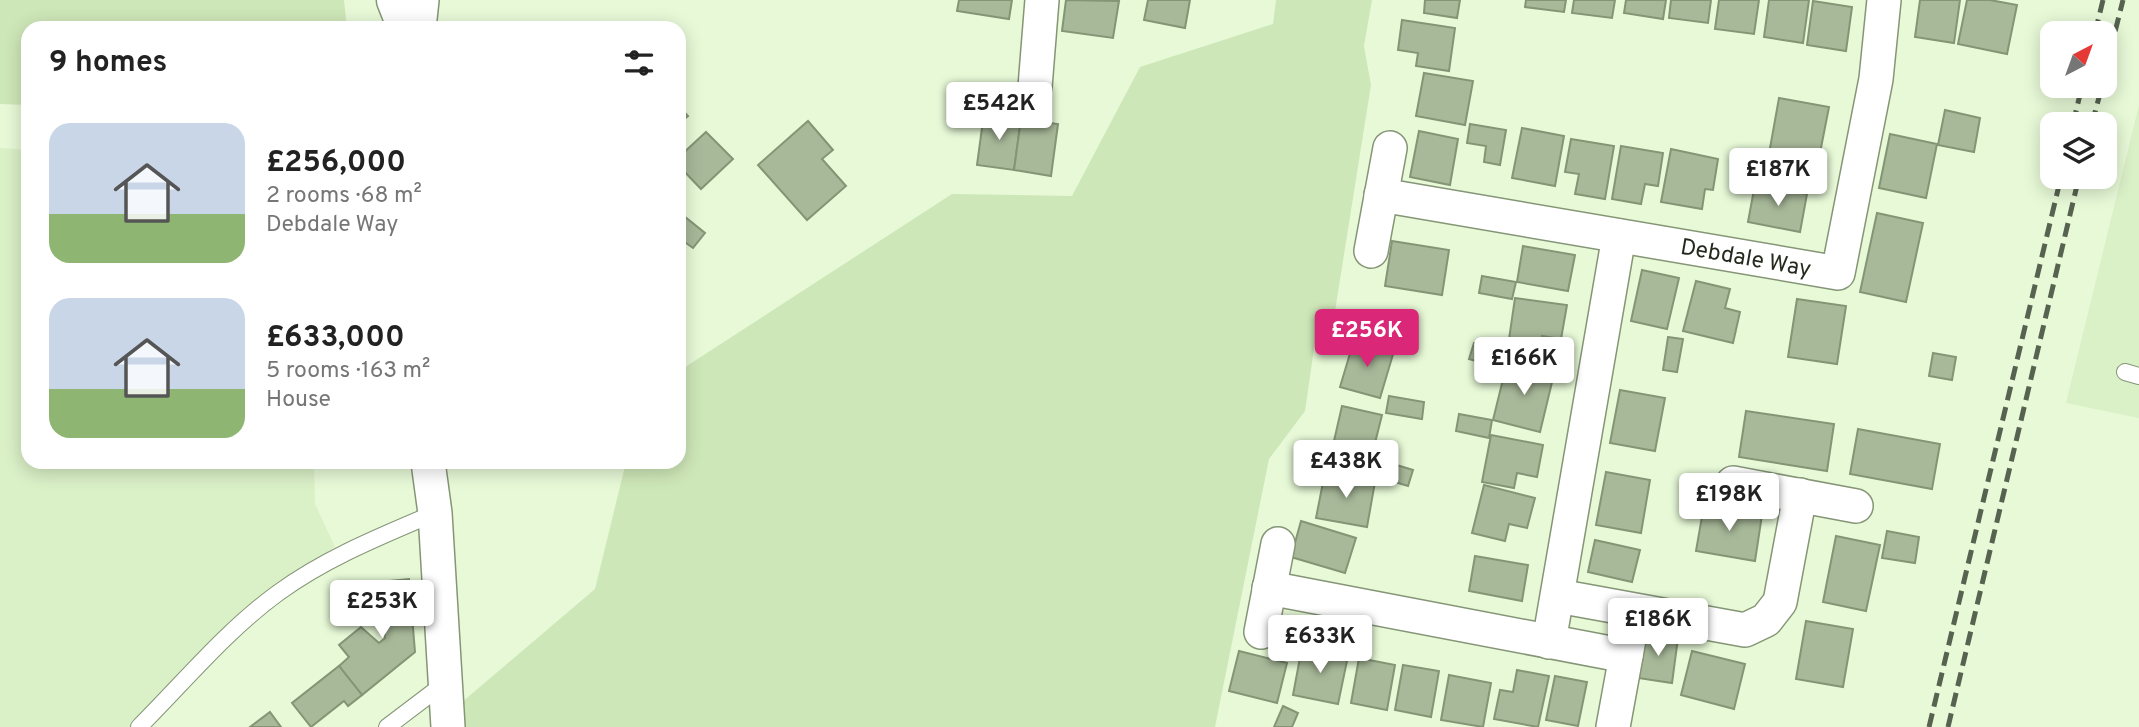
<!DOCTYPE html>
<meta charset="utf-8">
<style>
:root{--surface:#fff;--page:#f2f2f2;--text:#222;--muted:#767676;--accent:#db2777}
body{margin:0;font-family:Overpass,sans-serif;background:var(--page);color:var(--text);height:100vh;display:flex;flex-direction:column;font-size:26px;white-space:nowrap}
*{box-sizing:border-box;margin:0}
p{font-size:23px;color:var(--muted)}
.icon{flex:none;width:38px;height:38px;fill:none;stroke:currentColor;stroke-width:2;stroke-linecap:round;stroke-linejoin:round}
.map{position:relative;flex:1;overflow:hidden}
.side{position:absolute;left:21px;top:21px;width:665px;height:448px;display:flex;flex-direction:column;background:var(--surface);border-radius:21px;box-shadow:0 4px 18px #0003}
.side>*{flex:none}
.needle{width:46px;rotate:41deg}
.controls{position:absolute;left:2040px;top:21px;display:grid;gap:14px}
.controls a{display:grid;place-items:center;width:77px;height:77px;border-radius:14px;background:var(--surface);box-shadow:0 4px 18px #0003;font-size:35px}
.price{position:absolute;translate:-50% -60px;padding:0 16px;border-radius:7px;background:#fff;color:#222;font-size:23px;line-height:46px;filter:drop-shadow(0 2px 4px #0008)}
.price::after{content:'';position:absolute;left:50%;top:42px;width:21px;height:16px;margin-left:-10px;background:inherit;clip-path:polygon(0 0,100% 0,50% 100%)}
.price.selected{background:var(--accent);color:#fff}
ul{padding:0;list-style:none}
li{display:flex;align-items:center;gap:21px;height:175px;padding:0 28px}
li span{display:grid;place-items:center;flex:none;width:196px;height:140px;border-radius:21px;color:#555}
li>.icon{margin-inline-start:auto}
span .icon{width:84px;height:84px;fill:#fffc;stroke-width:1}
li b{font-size:30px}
h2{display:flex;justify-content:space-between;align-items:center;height:84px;padding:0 28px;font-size:30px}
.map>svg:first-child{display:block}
</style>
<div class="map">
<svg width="2139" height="727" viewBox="0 0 2139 727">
<rect width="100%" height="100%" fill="#e7f9d7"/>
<!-- built -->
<g fill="#daf0c7">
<polygon points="2139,105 2139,418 2066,403"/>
<polygon points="0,148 28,150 28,462 314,462 315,504 335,547 244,608 130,727 0,727"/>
</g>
<!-- green -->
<g fill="#cee7b8">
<polygon points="0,0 344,0 347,28 28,28 28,105 0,104"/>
<polygon points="1276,0 1372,0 1364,46 1371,85 1332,330 1317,328 1305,411 1269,459 1215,727 462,727 461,703 595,589 626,462 679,462 679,371 952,194 1072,196 1140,67 1273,24"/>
</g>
<!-- building -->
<g fill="#a8b999" stroke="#849576" stroke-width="2">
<polygon points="959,0 1012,0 1009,19 957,11"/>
<polygon points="1066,0 1119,1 1113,38 1062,31"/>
<polygon points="1148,0 1190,0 1185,28 1144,20"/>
<polygon points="1425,0 1460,0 1457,18 1424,13"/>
<polygon points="1526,0 1566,0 1564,12 1525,7"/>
<polygon points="1574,0 1615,0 1612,18 1572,13"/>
<polygon points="1626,0 1666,0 1663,19 1624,13"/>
<polygon points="1671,0 1711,0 1708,23 1669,18"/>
<polygon points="1719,0 1759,0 1754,34 1715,29"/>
<polygon points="1769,0 1809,0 1803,43 1764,37"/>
<polygon points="1920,0 1960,0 1954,43 1915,37"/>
<polygon points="1967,0 1990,0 2017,5 2007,54 1958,44"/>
<polygon points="1813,1 1852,7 1846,51 1807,45"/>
<polygon points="1402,20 1455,28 1449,71 1416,66 1418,53 1398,50"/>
<polygon points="1424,73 1473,81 1465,125 1416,116"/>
<polygon points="1779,98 1829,107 1819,158 1804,155 1801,171 1767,165"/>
<polygon points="679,106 688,116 679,123"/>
<polygon points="1945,110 1980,118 1974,152 1938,145"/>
<polygon points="984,113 1021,119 1014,170 977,165"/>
<polygon points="1021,119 1058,124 1051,176 1014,170"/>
<polygon points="808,121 833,150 822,159 846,186 807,220 758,165"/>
<polygon points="1470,124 1506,130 1500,165 1484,162 1486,146 1467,143"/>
<polygon points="1522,128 1564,136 1555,186 1512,178"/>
<polygon points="1419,131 1458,139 1450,185 1410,177"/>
<polygon points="706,132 733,159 701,189 679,166 679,157"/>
<polygon points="1890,134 1937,144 1926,198 1879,188"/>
<polygon points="1571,139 1614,146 1605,199 1575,194 1579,174 1565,172"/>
<polygon points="1621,146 1663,153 1658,186 1645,184 1641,204 1612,199"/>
<polygon points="1671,149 1718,159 1713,190 1705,189 1702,209 1661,202"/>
<polygon points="1755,184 1807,194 1800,232 1748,222"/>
<polygon points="679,212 705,233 693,248 686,243 679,252"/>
<polygon points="1877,213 1923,223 1906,302 1860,292"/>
<polygon points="1392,241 1449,250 1442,295 1385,286"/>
<polygon points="1523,246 1575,255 1568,291 1517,282"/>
<polygon points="1642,270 1679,278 1667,329 1631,321"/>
<polygon points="1482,276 1516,282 1512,299 1479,293"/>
<polygon points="1696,281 1730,289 1725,308 1740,312 1733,343 1683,331"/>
<polygon points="1515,298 1567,305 1561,339 1542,336 1540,350 1508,346"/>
<polygon points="1797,299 1846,306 1837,364 1788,357"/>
<polygon points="1668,337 1683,339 1677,372 1663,370"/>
<polygon points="1354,340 1394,351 1380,398 1340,387"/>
<polygon points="1474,343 1506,351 1501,368 1469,359"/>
<polygon points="1933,353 1956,357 1952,380 1929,376"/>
<polygon points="1507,363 1554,374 1540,432 1493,420"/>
<polygon points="1620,390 1665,398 1655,451 1610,443"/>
<polygon points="1389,396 1424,402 1422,419 1386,413"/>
<polygon points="1342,406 1382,415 1370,463 1331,454"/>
<polygon points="1746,411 1834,424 1827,471 1739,457"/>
<polygon points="1459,414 1492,420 1489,438 1456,431"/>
<polygon points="1858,429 1940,444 1932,489 1850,474"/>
<polygon points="1491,435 1543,445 1537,477 1517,473 1514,488 1482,482"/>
<polygon points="1380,460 1413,470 1408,486 1375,476"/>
<polygon points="1325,472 1375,482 1367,527 1316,518"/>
<polygon points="1606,472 1650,480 1641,533 1596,525"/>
<polygon points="1484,485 1535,498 1527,528 1509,524 1505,541 1472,533"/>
<polygon points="1704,505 1762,515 1755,561 1696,551"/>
<polygon points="1301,521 1356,538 1345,573 1291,557"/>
<polygon points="1887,531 1919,537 1915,563 1882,558"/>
<polygon points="1836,536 1880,545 1866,611 1823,602"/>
<polygon points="1595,540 1640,550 1632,582 1588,572"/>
<polygon points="1475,556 1528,565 1522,601 1469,591"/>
<polygon points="409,579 415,652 362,695 339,666 349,657 339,645 361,627 379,643 385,638 380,582"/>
<polygon points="1806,621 1853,629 1843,687 1796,679"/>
<polygon points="1644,633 1678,638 1672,683 1638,678"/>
<polygon points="1302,647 1348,656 1338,704 1293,695"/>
<polygon points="1239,651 1287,663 1277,703 1229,691"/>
<polygon points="1692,651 1745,664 1734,709 1681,695"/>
<polygon points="1359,658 1395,665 1387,710 1351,703"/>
<polygon points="1403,665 1439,671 1431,717 1395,710"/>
<polygon points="339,666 362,695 348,706 344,701 311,727 292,703"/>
<polygon points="1517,670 1549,676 1538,727 1494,719 1500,690 1513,692"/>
<polygon points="1449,675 1491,683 1483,727 1441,720"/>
<polygon points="1555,676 1587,682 1578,726 1546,720"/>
<polygon points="1283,706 1298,713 1292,727 1274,727"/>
<polygon points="270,712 281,727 250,727"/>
</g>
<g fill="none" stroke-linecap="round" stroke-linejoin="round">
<!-- lane casing -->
<g stroke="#859576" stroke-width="18">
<g id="lane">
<polyline points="2125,372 2139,376"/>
<path d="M139 727C184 682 227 630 278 593 326 558 381 536 435 513"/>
<polyline points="387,727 445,683"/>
</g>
</g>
<!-- street casing -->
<g stroke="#859576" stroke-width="36">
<g id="street">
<polyline points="419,28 422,0"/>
<polyline points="1035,87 1042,0"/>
<polyline points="1381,195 1838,273 1876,79 1884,0"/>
<polyline points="1371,251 1390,148"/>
<polyline points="428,462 435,513 448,727"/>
<polyline points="1733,483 1856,506"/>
<polyline points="1269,588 1626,656"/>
<polyline points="1558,596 1745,630 1766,620 1780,602 1800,495"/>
<polyline points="1261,632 1278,544"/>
<polyline points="1549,642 1619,236"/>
<polyline points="1613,727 1630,634"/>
</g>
</g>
<!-- primary casing -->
<g stroke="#859576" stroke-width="41">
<polyline id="primary" points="396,0 407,28"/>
</g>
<!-- lane -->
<use href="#lane" stroke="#fff" stroke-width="16"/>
<!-- street -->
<use href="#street" stroke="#fff" stroke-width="33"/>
<!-- primary -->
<use href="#primary" stroke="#fff" stroke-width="38"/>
<!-- rail -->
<g stroke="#586250" stroke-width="5" stroke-dasharray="14 7" stroke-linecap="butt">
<polyline points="2095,33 2103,0"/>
<polyline points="2105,72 2123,0"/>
<polyline points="2073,124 2082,86"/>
<polyline points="2092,124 2102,86"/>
<polyline points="1929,727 2061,177"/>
<polyline points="1948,727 2079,177"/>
</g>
</g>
<g text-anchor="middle" stroke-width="5" stroke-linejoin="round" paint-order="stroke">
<!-- street labels -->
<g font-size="23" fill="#242b1e" stroke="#fff">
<text transform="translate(1746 257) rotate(10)" y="8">Debdale Way</text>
</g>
</g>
</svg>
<div class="controls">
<a><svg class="needle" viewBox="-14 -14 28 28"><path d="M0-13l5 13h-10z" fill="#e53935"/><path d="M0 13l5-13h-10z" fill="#767676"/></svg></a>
<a><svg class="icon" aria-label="layers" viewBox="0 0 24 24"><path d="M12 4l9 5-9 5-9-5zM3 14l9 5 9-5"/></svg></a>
</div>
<b class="price" style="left:999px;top:142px">£542K</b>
<b class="price" style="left:1778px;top:208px">£187K</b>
<b class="price selected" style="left:1367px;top:369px">£256K</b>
<b class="price" style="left:1524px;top:397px">£166K</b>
<b class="price" style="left:1346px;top:500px">£438K</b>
<b class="price" style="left:1729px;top:533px">£198K</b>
<b class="price" style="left:382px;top:640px">£253K</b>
<b class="price" style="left:1658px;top:658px">£186K</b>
<b class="price" style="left:1320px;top:675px">£633K</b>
<section class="side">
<h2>9 homes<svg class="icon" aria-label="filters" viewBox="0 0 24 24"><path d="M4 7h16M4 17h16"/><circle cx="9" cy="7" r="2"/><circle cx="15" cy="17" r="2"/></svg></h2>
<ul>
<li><span style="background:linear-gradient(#c9d6e8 65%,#8fb573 0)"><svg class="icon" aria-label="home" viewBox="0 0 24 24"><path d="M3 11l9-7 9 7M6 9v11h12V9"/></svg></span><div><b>£256,000</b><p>2 rooms · 68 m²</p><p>Debdale Way</p></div></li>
<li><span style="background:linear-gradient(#c9d6e8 65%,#8fb573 0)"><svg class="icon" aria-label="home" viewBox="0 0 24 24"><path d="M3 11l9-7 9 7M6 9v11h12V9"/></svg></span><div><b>£633,000</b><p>5 rooms · 163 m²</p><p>House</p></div></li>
</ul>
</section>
</div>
